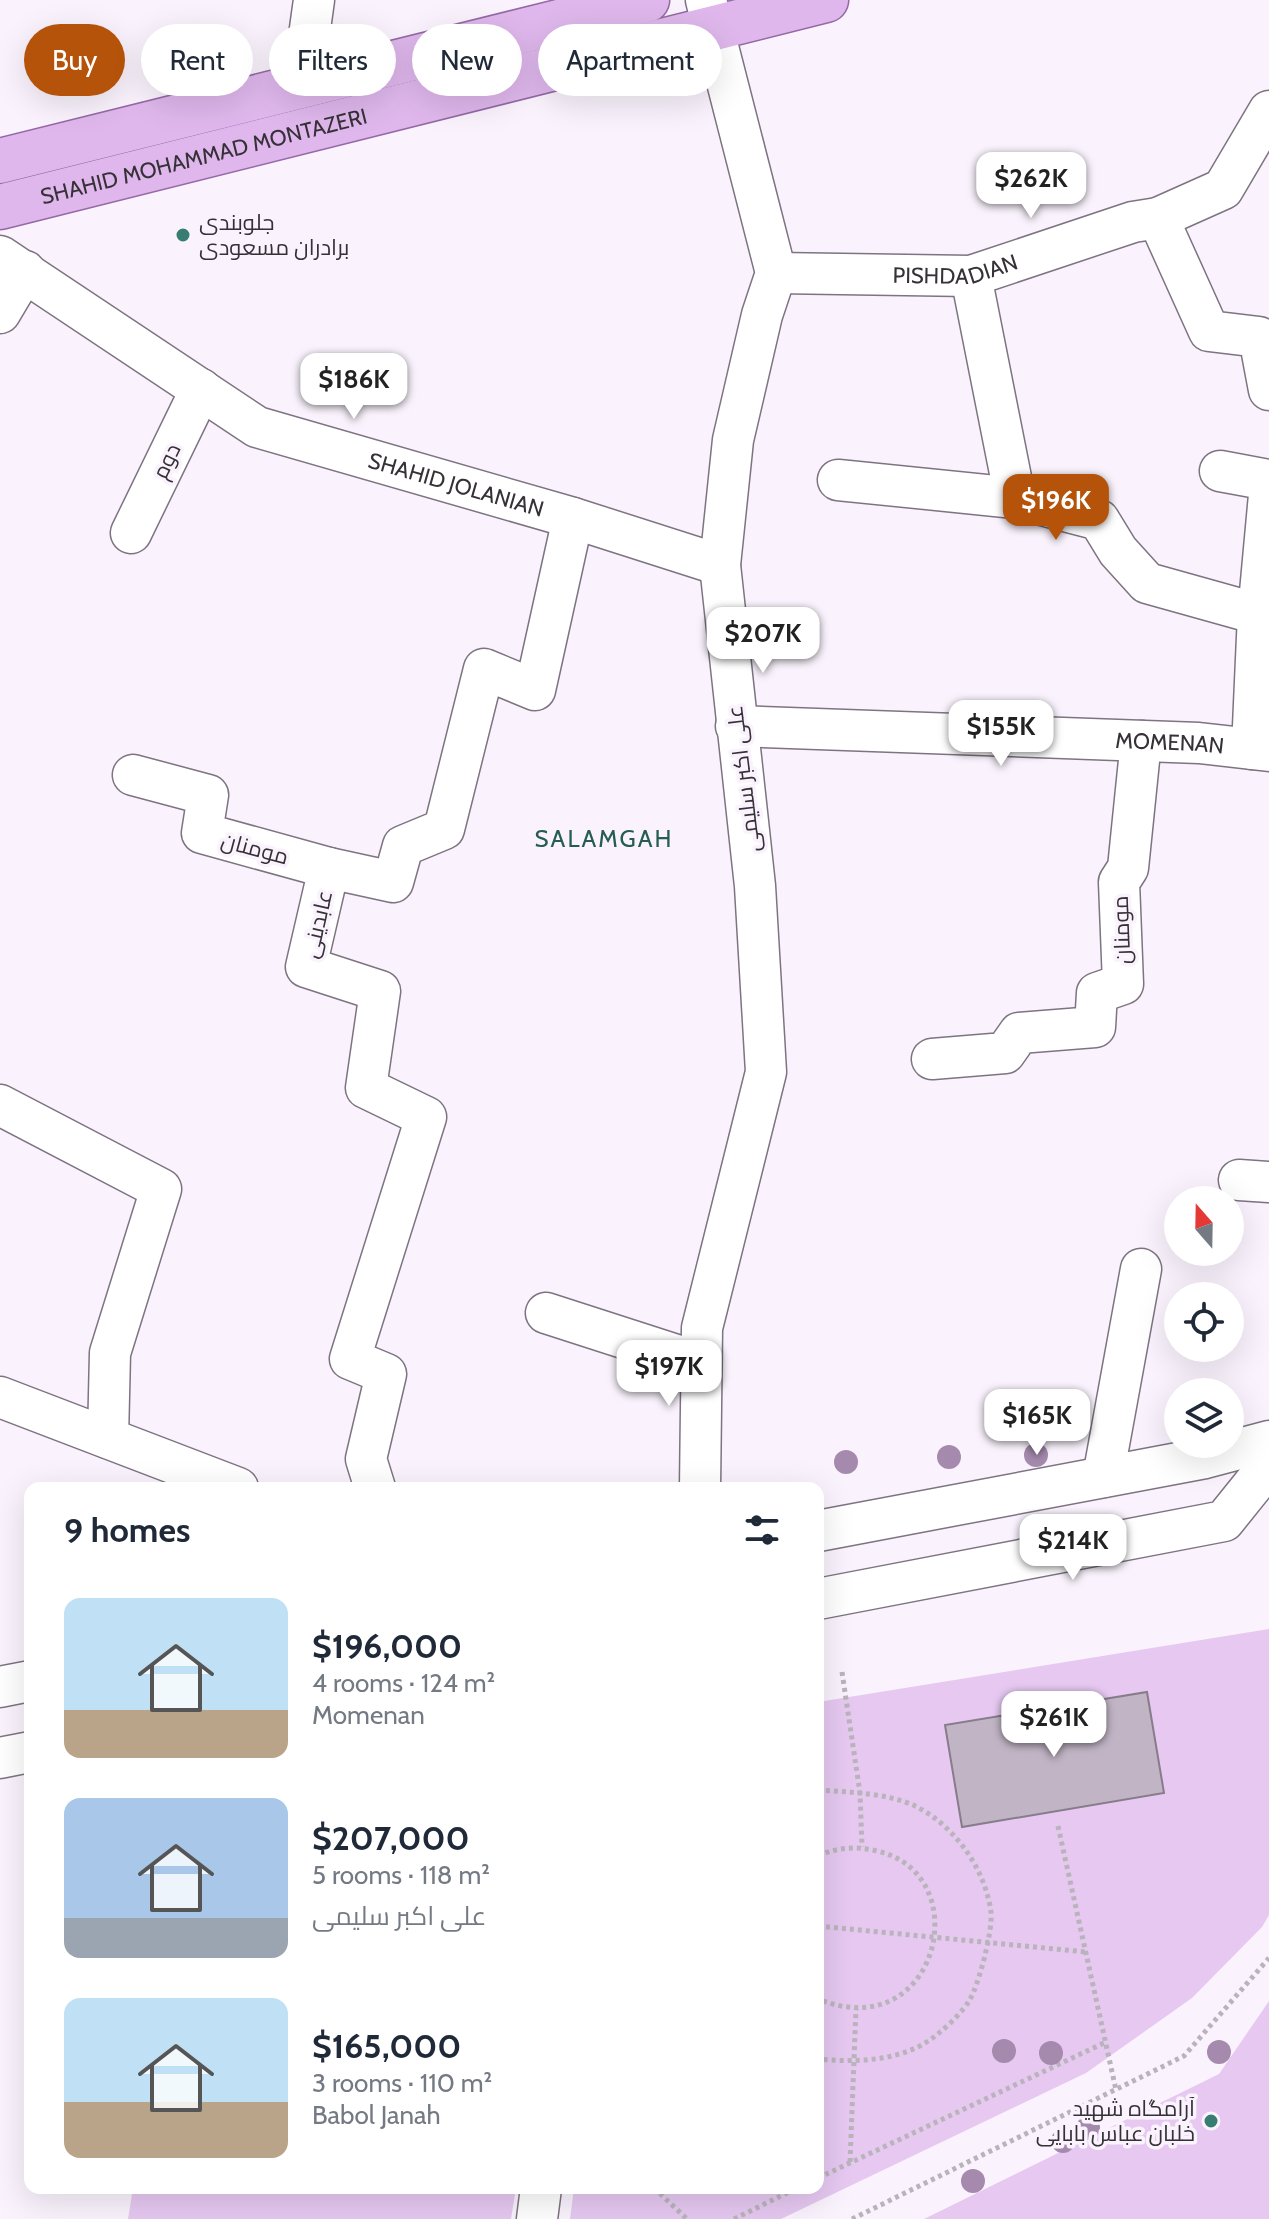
<!DOCTYPE html>
<meta charset="utf-8">
<style>
:root{--surface:#fff;--page:#f2f2f3;--text:#1f2937;--muted:#747a83;--accent:#b45309}
body{margin:0;font-family:Cabin,Cairo,sans-serif;background:var(--page);color:var(--text);height:100vh;display:flex;flex-direction:column;font-size:30px;white-space:nowrap}
*{box-sizing:border-box;margin:0}
p{font-size:26px;color:var(--muted)}
.icon{flex:none;width:44px;height:44px;fill:none;stroke:currentColor;stroke-width:2;stroke-linecap:round;stroke-linejoin:round}
.map{position:relative;flex:1;overflow:hidden}
.drawer{position:absolute;left:24px;top:1482px;width:800px;height:712px;display:flex;flex-direction:column;background:var(--surface);border-radius:16px;box-shadow:0 8px 32px #0002}
.drawer>*{flex:none}
.top-card{position:absolute;left:24px;top:24px;width:800px;height:72px;display:flex;gap:16px}
.needle{width:52px;rotate:340deg}
.fabs{position:absolute;left:1164px;top:1186px;display:grid;gap:16px}
.fabs a{display:grid;place-items:center;width:80px;height:80px;border-radius:50%;background:var(--surface);box-shadow:0 8px 32px #0002;font-size:40px}
.price{position:absolute;translate:-50% -68px;padding:0 18px;border-radius:16px;background:#fff;color:#222;font-size:26px;line-height:52px;filter:drop-shadow(0 2px 4px #0008)}
.price::after{content:'';position:absolute;left:50%;top:48px;width:24px;height:18px;margin-left:-12px;background:inherit;clip-path:polygon(0 0,100% 0,50% 100%)}
.price.current{background:var(--accent);color:#fff}
ul{padding:0;list-style:none}
li{display:flex;align-items:center;gap:24px;height:200px;padding:0 40px}
li span{display:grid;place-items:center;flex:none;width:224px;height:160px;border-radius:16px;color:#555}
li>.icon{margin-inline-start:auto}
span .icon{width:96px;height:96px;fill:#fffc;stroke-width:1}
li b{font-size:34px}
h2{display:flex;justify-content:space-between;align-items:center;height:96px;padding:0 40px;font-size:34px}
.tag{padding:0 28px;border-radius:36px;background:var(--surface);box-shadow:0 8px 32px #0002;font-size:28px;line-height:72px}
.tag.current{background:var(--accent);color:#fff}
.map>svg:first-child{display:block}
</style>
<div class="map">
<svg width="1269" height="2219" viewBox="0 0 1269 2219">
<rect width="100%" height="100%" fill="#faf3fd"/>
<!-- green -->
<g fill="#e6c8f1">
<polygon points="1269,1629 1269,1915 1262,1927 1192,1998 1086,2073 781,2219 570,2219 574,2188 818,2188 818,1702"/>
<polygon points="1269,2001 1269,2219 924,2219 1219,2074"/>
<polygon points="133,2188 516,2188 511,2219 128,2219"/>
</g>
<!-- building -->
<polygon fill="#c1b5c5" stroke="#877c8b" stroke-width="2" points="1147,1692 1164,1793 962,1827 945,1725"/>
<g fill="none" stroke-linecap="round" stroke-linejoin="round">
<!-- minor casing -->
<g stroke="#7e7382" stroke-width="43">
<g id="minor">
<polyline points="302,86 314,0"/>
<polyline points="1158,218 1209,331 1259,337 1269,390"/>
<path id="s1" d="M0 256 257 427 573 518 720 565"/>
<path id="s2" d="M776 273 971 276 1133 222 1158 218 1223 189 1269 111"/>
<polyline points="971,276 1015,498 1099,520 1118,551 1147,583 1258,614 1252,749"/>
<polyline points="0,313 25,271"/>
<polyline points="1220,471 1269,480"/>
<polyline points="838,480 1015,498"/>
<polyline points="131,533 201,389"/>
<polyline points="1258,614 1269,495"/>
<path id="s3" d="M736 726 1199 743 1269 751"/>
<polyline points="133,775 208,795 202,833 329,868"/>
<polyline points="932,1059 1005,1053 1019,1033 1095,1027 1097,993 1123,984 1119,882 1128,868 1141,741"/>
<polyline points="0,1105 161,1189 110,1353 108,1438"/>
<polyline points="1239,1180 1269,1182"/>
<polyline points="546,1313 701,1363"/>
<polyline points="0,1397 238,1488"/>
<polyline points="1103,1477 1141,1269"/>
<polyline points="375,1488 366,1459 386,1374 350,1359 426,1117 366,1088 380,991 306,967 329,868 393,882 403,846 444,829 484,669 535,690 573,518"/>
<polyline points="700,1488 702,1328 766,1072 755,886 720,565 733,440 762,315 776,273 706,0"/>
<polyline points="818,1531 1205,1458 1269,1441"/>
<polyline points="818,1599 1224,1521 1269,1465"/>
<polyline points="0,1687 30,1681"/>
<polyline points="0,1758 30,1752"/>
<polyline points="537,2219 541,2188"/>
</g>
</g>
<!-- major casing -->
<g stroke="#9569a4" stroke-width="47">
<g id="major">
<polyline points="0,161 647,0"/>
<path id="s4" d="M0 207 826 0"/>
</g>
</g>
<!-- path -->
<g stroke="#b9b3bb" stroke-width="5" stroke-dasharray="4 4" stroke-linecap="butt">
<polyline points="842,1672 860,1793 862,1847"/>
<path d="M818 1790C847 1792 888 1793 915 1806 954 1825 985 1868 991 1912 993 1930 979 1985 969 2001 963 2011 950 2024 940 2032 908 2061 859 2063 818 2059"/>
<polyline points="1058,1826 1116,2090"/>
<path d="M818 1856C838 1847 856 1846 877 1851 979 1874 938 2048 818 1999"/>
<polyline points="818,1926 1086,1952"/>
<polyline points="850,2162 856,2009"/>
<polyline points="818,2178 1106,2042"/>
<polyline points="654,2188 687,2219"/>
<polyline points="734,2219 797,2188"/>
<polyline points="852,2219 1184,2056 1269,1958"/>
</g>
<!-- minor -->
<use href="#minor" stroke="#fff" stroke-width="40"/>
<!-- major -->
<use href="#major" stroke="#dfb7ec" stroke-width="44"/>
</g>
<!-- trees -->
<g fill="#a58aae">
<circle cx="1036" cy="1455" r="12"/>
<circle cx="949" cy="1457" r="12"/>
<circle cx="846" cy="1462" r="12"/>
<circle cx="1004" cy="2051" r="12"/>
<circle cx="1219" cy="2052" r="12"/>
<circle cx="1051" cy="2053" r="12"/>
<circle cx="1088" cy="2128" r="12"/>
<circle cx="1063" cy="2141" r="12"/>
<circle cx="973" cy="2181" r="12"/>
</g>
<!-- markers -->
<g fill="#377d72" stroke="#faf3fd" stroke-width="3">
<circle cx="183" cy="235" r="8"/>
<circle cx="1211" cy="2121" r="8"/>
</g>
<g text-anchor="middle" stroke-width="7" stroke-linejoin="round" paint-order="stroke">
<!-- street labels -->
<g font-size="22" fill="#353137" stroke="#faf3fd">
<text dy="8" stroke="none"><textPath href="#s4" startOffset="210">SHAHID MOHAMMAD MONTAZERI</textPath></text>
<text dy="8" stroke="none"><textPath href="#s2" startOffset="180">PISHDADIAN</textPath></text>
<text transform="translate(166 461) rotate(-64)" y="8">دوم</text>
<text dy="8" stroke="none"><textPath href="#s1" startOffset="516">SHAHID JOLANIAN</textPath></text>
<text dy="8" stroke="none"><textPath href="#s3" startOffset="434">MOMENAN</textPath></text>
<text transform="translate(743 779) rotate(-97)" y="8">علی اکبر سلیمی</text>
<text transform="translate(255 848) rotate(15)" y="8">مومنان</text>
<text transform="translate(317 924) rotate(-77)" y="8">عابدینی</text>
<text transform="translate(1121 930) rotate(-92)" y="8">مومنان</text>
</g>
<!-- poi labels -->
<g font-size="22" fill="#353137" stroke="#faf3fd" text-anchor="start">
<text x="199" y="230">جلوبندی<tspan x="199" dy="25">برادران مسعودی</tspan></text>
<text x="1195" y="2116" text-anchor="end">آرامگاه شهید<tspan x="1195" dy="25">خلبان عباس بابایی</tspan></text>
</g>
<!-- neighbourhood labels -->
<g font-size="24" letter-spacing="2" fill="#255d55" stroke="#faf3fd">
<text x="604" y="847">SALAMGAH</text>
</g>
</g>
</svg>
<div class="fabs">
<a><svg class="needle" viewBox="-14 -14 28 28"><path d="M0-13l5 13h-10z" fill="#e53935"/><path d="M0 13l5-13h-10z" fill="#747a83"/></svg></a>
<a><svg class="icon" aria-label="locate" viewBox="0 0 24 24"><circle cx="12" cy="12" r="6"/><path d="M12 2v4M12 18v4M2 12h4M18 12h4"/></svg></a>
<a><svg class="icon" aria-label="layers" viewBox="0 0 24 24"><path d="M12 4l9 5-9 5-9-5zM3 14l9 5 9-5"/></svg></a>
</div>
<b class="price" style="left:1031px;top:220px">$262K</b>
<b class="price" style="left:354px;top:421px">$186K</b>
<b class="price current" style="left:1056px;top:542px">$196K</b>
<b class="price" style="left:763px;top:675px">$207K</b>
<b class="price" style="left:1001px;top:768px">$155K</b>
<b class="price" style="left:669px;top:1408px">$197K</b>
<b class="price" style="left:1037px;top:1457px">$165K</b>
<b class="price" style="left:1073px;top:1582px">$214K</b>
<b class="price" style="left:1054px;top:1759px">$261K</b>
<div class="top-card">
<a class="tag current">Buy</a>
<a class="tag">Rent</a>
<a class="tag">Filters</a>
<a class="tag">New</a>
<a class="tag">Apartment</a>
</div>
<section class="drawer">
<h2>9 homes<svg class="icon" aria-label="filters" viewBox="0 0 24 24"><path d="M4 7h16M4 17h16"/><circle cx="9" cy="7" r="2"/><circle cx="15" cy="17" r="2"/></svg></h2>
<ul>
<li><span style="background:linear-gradient(#bfe0f5 70%,#b9a48a 0)"><svg class="icon" aria-label="home" viewBox="0 0 24 24"><path d="M3 11l9-7 9 7M6 9v11h12V9"/></svg></span><div><b>$196,000</b><p>4 rooms · 124 m²</p><p>Momenan</p></div></li>
<li><span style="background:linear-gradient(#a9c7e8 75%,#9aa5b1 0)"><svg class="icon" aria-label="home" viewBox="0 0 24 24"><path d="M3 11l9-7 9 7M6 9v11h12V9"/></svg></span><div><b>$207,000</b><p>5 rooms · 118 m²</p><p>علی اکبر سلیمی</p></div></li>
<li><span style="background:linear-gradient(#bfe0f5 65%,#b9a48a 0)"><svg class="icon" aria-label="home" viewBox="0 0 24 24"><path d="M3 11l9-7 9 7M6 9v11h12V9"/></svg></span><div><b>$165,000</b><p>3 rooms · 110 m²</p><p>Babol Janah</p></div></li>
</ul>
</section>
</div>
